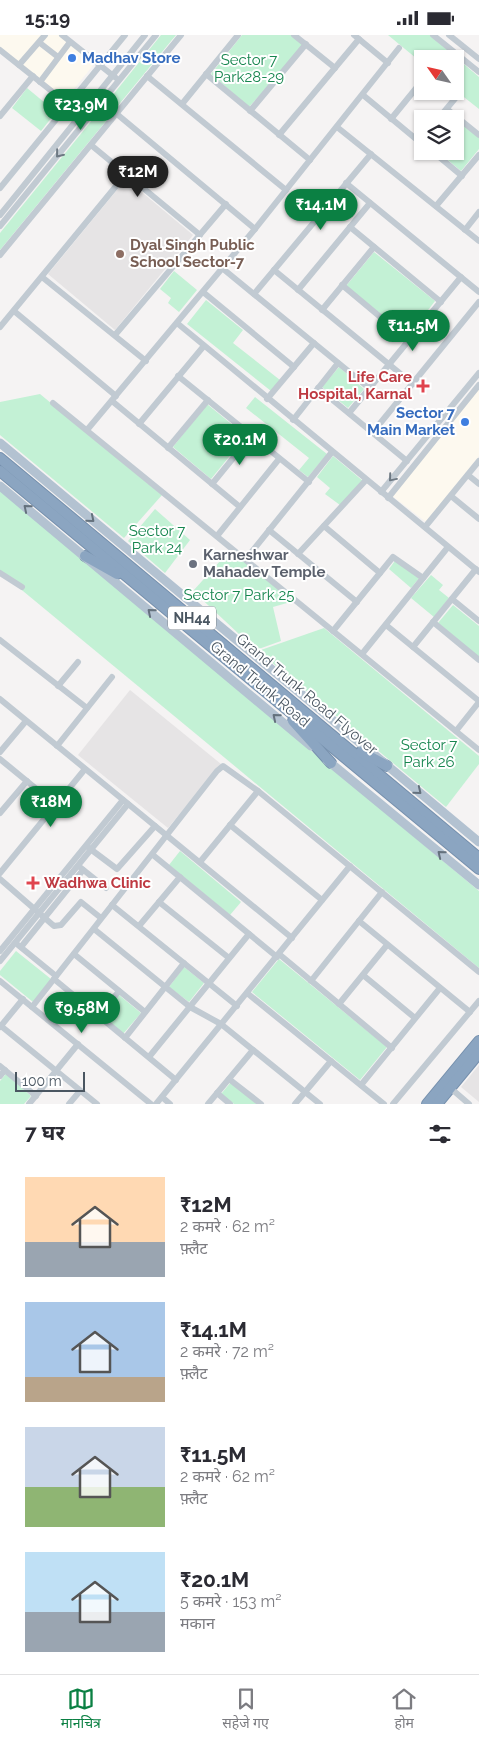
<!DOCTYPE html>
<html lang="hi">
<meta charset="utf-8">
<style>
:root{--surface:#fff;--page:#f7f7f7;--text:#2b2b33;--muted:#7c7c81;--line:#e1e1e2;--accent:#0b8043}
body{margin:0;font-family:Raleway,"Noto Sans Devanagari",sans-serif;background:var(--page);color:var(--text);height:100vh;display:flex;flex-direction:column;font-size:19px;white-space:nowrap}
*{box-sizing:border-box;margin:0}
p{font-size:16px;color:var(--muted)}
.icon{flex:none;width:28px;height:28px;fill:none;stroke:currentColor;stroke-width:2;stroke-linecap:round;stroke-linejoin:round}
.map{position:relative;height:1069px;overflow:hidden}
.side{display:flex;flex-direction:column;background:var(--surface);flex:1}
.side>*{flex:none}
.needle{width:32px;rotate:304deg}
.buttons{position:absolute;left:414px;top:15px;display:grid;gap:10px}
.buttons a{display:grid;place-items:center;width:50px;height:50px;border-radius:0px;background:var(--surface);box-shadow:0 1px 4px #0004;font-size:25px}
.scale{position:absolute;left:15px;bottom:12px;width:70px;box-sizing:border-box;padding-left:5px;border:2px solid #4a5661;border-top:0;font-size:14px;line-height:18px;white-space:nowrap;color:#4a5661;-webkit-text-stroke:4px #fff;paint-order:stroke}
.price{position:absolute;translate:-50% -42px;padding:0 11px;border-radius:18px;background:var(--accent);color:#fff;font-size:16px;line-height:32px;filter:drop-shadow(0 1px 2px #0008)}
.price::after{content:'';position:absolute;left:50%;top:30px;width:15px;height:11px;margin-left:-8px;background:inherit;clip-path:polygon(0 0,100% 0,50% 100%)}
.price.selected{background:#222;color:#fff}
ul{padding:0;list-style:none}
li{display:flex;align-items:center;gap:15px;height:125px;padding:0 25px}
li span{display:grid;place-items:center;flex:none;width:140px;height:100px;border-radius:0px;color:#555}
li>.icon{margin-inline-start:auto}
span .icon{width:60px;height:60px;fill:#fffc;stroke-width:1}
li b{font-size:21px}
h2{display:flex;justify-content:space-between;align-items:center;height:60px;padding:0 25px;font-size:21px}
.status{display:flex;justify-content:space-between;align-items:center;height:35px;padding:0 25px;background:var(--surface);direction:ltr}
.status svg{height:14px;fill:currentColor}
.tabs{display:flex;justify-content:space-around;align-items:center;height:70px;border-top:1px solid var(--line);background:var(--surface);font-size:14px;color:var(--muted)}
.tabs a{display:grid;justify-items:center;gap:2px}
.tabs .selected{color:var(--accent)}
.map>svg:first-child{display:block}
</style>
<div class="status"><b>15:19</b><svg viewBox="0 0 49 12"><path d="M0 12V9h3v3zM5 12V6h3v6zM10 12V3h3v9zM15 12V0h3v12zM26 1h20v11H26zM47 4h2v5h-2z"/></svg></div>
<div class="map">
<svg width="479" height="1069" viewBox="0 0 479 1069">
<rect width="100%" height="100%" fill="#f5f3f3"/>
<!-- commercial -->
<g fill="#fdf9ef">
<polygon points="0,0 61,0 96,27 64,66 0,13"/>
<polygon points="479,353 479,421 426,487 391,460"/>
</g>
<!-- education -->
<g fill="#e6e4e5">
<polygon points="126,144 193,200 115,295 48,239"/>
<polygon points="130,655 221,729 168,793 78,720"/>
<polygon points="479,1030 479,1067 461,1052"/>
</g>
<!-- green -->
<g fill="#c3f1d5">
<polygon points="161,0 176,0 116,73 108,66"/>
<polygon points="242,0 295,0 306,9 249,72 211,39"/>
<polygon points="388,0 430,0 479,42 479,74 455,55 455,24 422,24 422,28"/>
<polygon points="27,53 56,77 41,96 12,73"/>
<polygon points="102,73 111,80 0,215 0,198"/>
<polygon points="448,77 479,103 479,114 461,136 437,116 455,116 455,84 442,84"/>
<polygon points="374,217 435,266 408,301 346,251"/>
<polygon points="174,236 197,255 179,277 168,268 171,263 160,254"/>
<polygon points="206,265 243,295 233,308 280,345 271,356 187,289"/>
<polygon points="339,332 364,354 348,373 322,352"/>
<polygon points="40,359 162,460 124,503 0,400 0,367"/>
<polygon points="255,362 327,419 308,442 299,435 309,423 246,373"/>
<polygon points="207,369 246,401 211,444 173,412"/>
<polygon points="333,421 363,446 340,470 325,459 330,453 317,442"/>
<polygon points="0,456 479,856 479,933 0,537"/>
<polygon points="155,474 190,505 165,538 128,506"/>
<polygon points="230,515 294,566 273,572 281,606 256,615 193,556"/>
<polygon points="397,523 420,542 411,553 389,534"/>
<polygon points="431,540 443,550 439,555 449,563 434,582 411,563"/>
<polygon points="453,570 479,591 479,622 438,588"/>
<polygon points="324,593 479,721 479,729 446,772 258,616"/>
<polygon points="180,816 241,867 230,880 169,830"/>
<polygon points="16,916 51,944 33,967 0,940 0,936"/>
<polygon points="279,924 387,1012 360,1045 252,957"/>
<polygon points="184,932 204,948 189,967 169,952"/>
<polygon points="119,960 141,978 123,999 102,981"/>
<polygon points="6,1039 31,1061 24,1069 0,1069 0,1046"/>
<polygon points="231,1047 257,1069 234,1069 221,1059"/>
</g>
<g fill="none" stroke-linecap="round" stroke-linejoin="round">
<!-- highway casing -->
<g stroke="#7690ad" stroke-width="12">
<g id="highway">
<polyline points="0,423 479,823"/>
<polyline points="0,436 479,834"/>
<polyline points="85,521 117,539"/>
<polyline points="293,686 331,728"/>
<polyline points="361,717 387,731"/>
<polyline points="427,1069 479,1006"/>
<polyline points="437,1069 479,1018"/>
</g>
</g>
<!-- minor -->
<g stroke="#c1cad2" stroke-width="6">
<polyline points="62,0 116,43"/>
<polyline points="294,0 335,33"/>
<polyline points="354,0 388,28"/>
<polyline points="433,0 479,37"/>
<polyline points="449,0 479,24"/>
<polyline points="40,8 58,22"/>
<polyline points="0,15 69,70"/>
<polyline points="19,30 45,0"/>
<polyline points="206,39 310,125"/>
<polyline points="147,41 286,155"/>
<polyline points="40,47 70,7"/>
<polyline points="363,60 422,109"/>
<polyline points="100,65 255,194"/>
<polyline points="182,69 238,0"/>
<polyline points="447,74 479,100"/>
<polyline points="250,76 306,9"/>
<polyline points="0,81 33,41"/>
<polyline points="391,84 422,46"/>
<polyline points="438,84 458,60"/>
<polyline points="337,92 479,206"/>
<polyline points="279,100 359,4"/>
<polyline points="91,110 200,200"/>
<polyline points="432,116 462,141"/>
<polyline points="346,148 479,257"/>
<polyline points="0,153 125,0"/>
<polyline points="436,171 479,120"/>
<polyline points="0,180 145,0"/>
<polyline points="0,191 156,0"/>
<polyline points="350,192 441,267"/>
<polyline points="465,195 479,177"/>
<polyline points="0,220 181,0"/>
<polyline points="222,233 369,353"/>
<polyline points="274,235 413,349"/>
<polyline points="42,242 146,326"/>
<polyline points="342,250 409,306"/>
<polyline points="298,255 370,168"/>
<polyline points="203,257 294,332"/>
<polyline points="254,259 371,119"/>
<polyline points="322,275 374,212"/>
<polyline points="14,276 116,361"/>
<polyline points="177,288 479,537"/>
<polyline points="0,292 126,139"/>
<polyline points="115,300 226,169"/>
<polyline points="178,341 309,447"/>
<polyline points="318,353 407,426"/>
<polyline points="267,364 314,308"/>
<polyline points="112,366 240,472"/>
<polyline points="53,368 479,715"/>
<polyline points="349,378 461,242"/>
<polyline points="293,385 338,328"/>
<polyline points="139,389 203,312"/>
<polyline points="87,395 255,194 399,13"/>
<polyline points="373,397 479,267"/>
<polyline points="168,413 208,365"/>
<polyline points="468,440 479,449"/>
<polyline points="212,449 252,400"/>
<polyline points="381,457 479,338"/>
<polyline points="451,461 479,484"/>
<polyline points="388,463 479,350"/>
<polyline points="324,491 380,538"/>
<polyline points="425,492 479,426"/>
<polyline points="269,495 357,567"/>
<polyline points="217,501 279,424"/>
<polyline points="298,519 366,445"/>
<polyline points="246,524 332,417"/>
<polyline points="0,538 22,552"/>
<polyline points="452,564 479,586"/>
<polyline points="433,587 479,625"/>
<polyline points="386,590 479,666"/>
<polyline points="333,596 393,522 423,543"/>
<polyline points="0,605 87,673"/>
<polyline points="413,612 476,534"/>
<polyline points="362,619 448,512"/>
<polyline points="58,651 78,627"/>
<polyline points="0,664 292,903"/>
<polyline points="456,696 479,667"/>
<polyline points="57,711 112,642"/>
<polyline points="0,717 26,686"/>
<polyline points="0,724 56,770"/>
<polyline points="0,778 27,746"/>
<polyline points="230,790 322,865"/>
<polyline points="89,813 117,834 155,791"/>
<polyline points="153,820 277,922"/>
<polyline points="200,827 258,756"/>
<polyline points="81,833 106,853"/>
<polyline points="0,838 85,734"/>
<polyline points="0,844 54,891 61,890 81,867 101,883"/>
<polyline points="159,867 229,923"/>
<polyline points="112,870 237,971"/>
<polyline points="359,886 470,977"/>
<polyline points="139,891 180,842"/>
<polyline points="94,894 190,972 221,989 320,1069"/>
<polyline points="18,910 56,941"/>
<polyline points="21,912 83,835"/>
<polyline points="0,916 123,765"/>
<polyline points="74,919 145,977"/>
<polyline points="279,919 392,1013"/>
<polyline points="0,926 128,769"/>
<polyline points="363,940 415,983"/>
<polyline points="54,944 176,1045"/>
<polyline points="0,946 151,1069"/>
<polyline points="311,946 382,857"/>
<polyline points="247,958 384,1069"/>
<polyline points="339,969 387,910"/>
<polyline points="32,972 217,736 223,731 258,756 479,937"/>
<polyline points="99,981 119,956"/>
<polyline points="1,991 97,1069"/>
<polyline points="0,992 23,964"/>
<polyline points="125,1003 184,928"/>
<polyline points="149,1022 249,899"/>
<polyline points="0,1031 36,1061"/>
<polyline points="0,1041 5,1035"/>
<polyline points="229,1044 261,1069"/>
<polyline points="361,1050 440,953"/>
<polyline points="447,1050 469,1069"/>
<polyline points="217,1058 230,1069"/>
<polyline points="162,1062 170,1069"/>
<polyline points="29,1069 78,1009"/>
<polyline points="69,1069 80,1056"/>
<polyline points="156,1069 350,831"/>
<polyline points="208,1069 253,1015"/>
<polyline points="295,1069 331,1026"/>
<polyline points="393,1069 479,966"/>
</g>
<!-- major -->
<g stroke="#b3c2d1" stroke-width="9">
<polyline points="0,408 479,807"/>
<polyline points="0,451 311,711"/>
<polyline points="327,725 479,850"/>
</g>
<!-- highway -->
<use href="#highway" stroke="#8ba5c1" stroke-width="10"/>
</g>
<!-- one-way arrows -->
<defs><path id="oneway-chevron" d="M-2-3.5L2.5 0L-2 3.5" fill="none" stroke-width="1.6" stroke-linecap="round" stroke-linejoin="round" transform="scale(1.25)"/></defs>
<g stroke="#6e7983">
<use href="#oneway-chevron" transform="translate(59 119) rotate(129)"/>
<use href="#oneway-chevron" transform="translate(392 443) rotate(130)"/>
</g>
<g stroke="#64717d">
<use href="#oneway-chevron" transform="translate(27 473) rotate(-140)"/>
<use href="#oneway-chevron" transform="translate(91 484) rotate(40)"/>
<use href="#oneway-chevron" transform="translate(151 577) rotate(-140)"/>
<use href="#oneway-chevron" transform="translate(276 682) rotate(-140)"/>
<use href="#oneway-chevron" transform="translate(418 756) rotate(39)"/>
<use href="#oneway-chevron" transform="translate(441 819) rotate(-141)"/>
</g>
<!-- markers -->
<g fill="#3f7fe0" stroke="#fff" stroke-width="2">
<circle cx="72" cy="23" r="5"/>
<circle cx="465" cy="387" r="5"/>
</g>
<circle fill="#8d6e63" stroke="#fff" stroke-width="2" cx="120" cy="219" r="5"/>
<g fill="#e0444e" stroke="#fff" stroke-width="2">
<path d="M420.5 343.5h5v5h5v5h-5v5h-5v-5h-5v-5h5z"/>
<path d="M30.5 840.5h5v5h5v5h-5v5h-5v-5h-5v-5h5z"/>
</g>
<circle fill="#6b7280" stroke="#fff" stroke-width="2" cx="193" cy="529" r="5"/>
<g text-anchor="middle" stroke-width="4" stroke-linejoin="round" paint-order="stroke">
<!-- shield labels -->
<rect fill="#fff" stroke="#808990" stroke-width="1" x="168" y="571.5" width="48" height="23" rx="4"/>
<g font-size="14" font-weight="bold" fill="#4a5661">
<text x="192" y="588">NH44</text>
</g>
<!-- shop labels -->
<g font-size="15" font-weight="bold" fill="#366cbe" stroke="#fff" text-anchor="start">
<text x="82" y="28">Madhav Store</text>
<text x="455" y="383" text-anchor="end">Sector 7<tspan x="455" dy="17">Main Market</tspan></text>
</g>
<!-- park labels -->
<g font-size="15" fill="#17864f" stroke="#fff">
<text x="249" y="30">Sector 7<tspan x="249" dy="17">Park28-29</tspan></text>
<text x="157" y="501">Sector 7<tspan x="157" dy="17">Park 24</tspan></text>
<text x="239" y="565">Sector 7 Park 25</text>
<text x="429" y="715">Sector 7<tspan x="429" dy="17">Park 26</tspan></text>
</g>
<!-- education labels -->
<g font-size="15" font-weight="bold" fill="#785e54" stroke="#fff" text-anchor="start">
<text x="130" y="215">Dyal Singh Public<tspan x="130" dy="17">School Sector-7</tspan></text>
</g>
<!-- health labels -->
<g font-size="15" font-weight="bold" fill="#be3a42" stroke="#fff" text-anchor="end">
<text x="412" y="347">Life Care<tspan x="412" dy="17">Hospital, Karnal</tspan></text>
<text x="44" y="853" text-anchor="start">Wadhwa Clinic</text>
</g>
<!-- worship labels -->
<g font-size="15" font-weight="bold" fill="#5b616d" stroke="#fff" text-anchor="start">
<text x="203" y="525">Karneshwar<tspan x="203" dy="17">Mahadev Temple</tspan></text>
</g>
<!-- street labels -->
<g font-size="15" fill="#4a5661" stroke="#fff">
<text transform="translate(260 649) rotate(40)" y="5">Grand Trunk Road</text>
<text transform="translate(307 659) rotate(40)" y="5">Grand Trunk Road Flyover</text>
</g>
</g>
</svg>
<div class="buttons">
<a><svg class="needle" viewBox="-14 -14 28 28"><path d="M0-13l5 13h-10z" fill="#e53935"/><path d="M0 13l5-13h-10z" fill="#7c7c81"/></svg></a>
<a><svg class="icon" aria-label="layers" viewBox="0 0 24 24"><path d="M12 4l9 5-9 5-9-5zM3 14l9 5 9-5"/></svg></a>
</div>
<div class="scale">100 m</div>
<b class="price" style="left:81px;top:96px">₹23.9M</b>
<b class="price selected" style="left:138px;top:163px">₹12M</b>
<b class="price" style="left:321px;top:196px">₹14.1M</b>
<b class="price" style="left:413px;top:317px">₹11.5M</b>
<b class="price" style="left:240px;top:431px">₹20.1M</b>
<b class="price" style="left:51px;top:793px">₹18M</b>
<b class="price" style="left:82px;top:999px">₹9.58M</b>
</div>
<section class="side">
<h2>7 घर<svg class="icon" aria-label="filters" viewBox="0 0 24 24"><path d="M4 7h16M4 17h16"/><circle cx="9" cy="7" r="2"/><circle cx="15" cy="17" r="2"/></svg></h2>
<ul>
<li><span style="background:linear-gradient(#ffd9b3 65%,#9aa5b1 0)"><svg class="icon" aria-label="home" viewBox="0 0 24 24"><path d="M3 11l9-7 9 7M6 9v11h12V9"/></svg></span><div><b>₹12M</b><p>2 कमरे · 62 m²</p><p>फ़्लैट</p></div></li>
<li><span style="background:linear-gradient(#a9c7e8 75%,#b9a48a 0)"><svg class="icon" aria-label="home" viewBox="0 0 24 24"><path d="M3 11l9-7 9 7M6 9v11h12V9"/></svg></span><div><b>₹14.1M</b><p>2 कमरे · 72 m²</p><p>फ़्लैट</p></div></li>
<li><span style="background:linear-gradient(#c9d6e8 60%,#8fb573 0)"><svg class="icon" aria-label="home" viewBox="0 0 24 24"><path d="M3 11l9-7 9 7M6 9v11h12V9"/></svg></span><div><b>₹11.5M</b><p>2 कमरे · 62 m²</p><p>फ़्लैट</p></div></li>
<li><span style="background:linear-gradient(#bfe0f5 60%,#9aa5b1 0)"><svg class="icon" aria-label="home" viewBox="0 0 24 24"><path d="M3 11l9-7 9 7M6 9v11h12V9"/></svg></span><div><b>₹20.1M</b><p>5 कमरे · 153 m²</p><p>मकान</p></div></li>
</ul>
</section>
<nav class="tabs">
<a class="selected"><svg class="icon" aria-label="map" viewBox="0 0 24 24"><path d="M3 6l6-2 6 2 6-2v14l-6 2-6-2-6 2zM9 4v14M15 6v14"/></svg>मानचित्र</a>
<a><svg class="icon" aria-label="saved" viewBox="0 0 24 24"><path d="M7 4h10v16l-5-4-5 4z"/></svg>सहेजे गए</a>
<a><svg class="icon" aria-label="home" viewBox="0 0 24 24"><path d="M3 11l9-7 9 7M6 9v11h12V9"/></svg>होम</a>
</nav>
